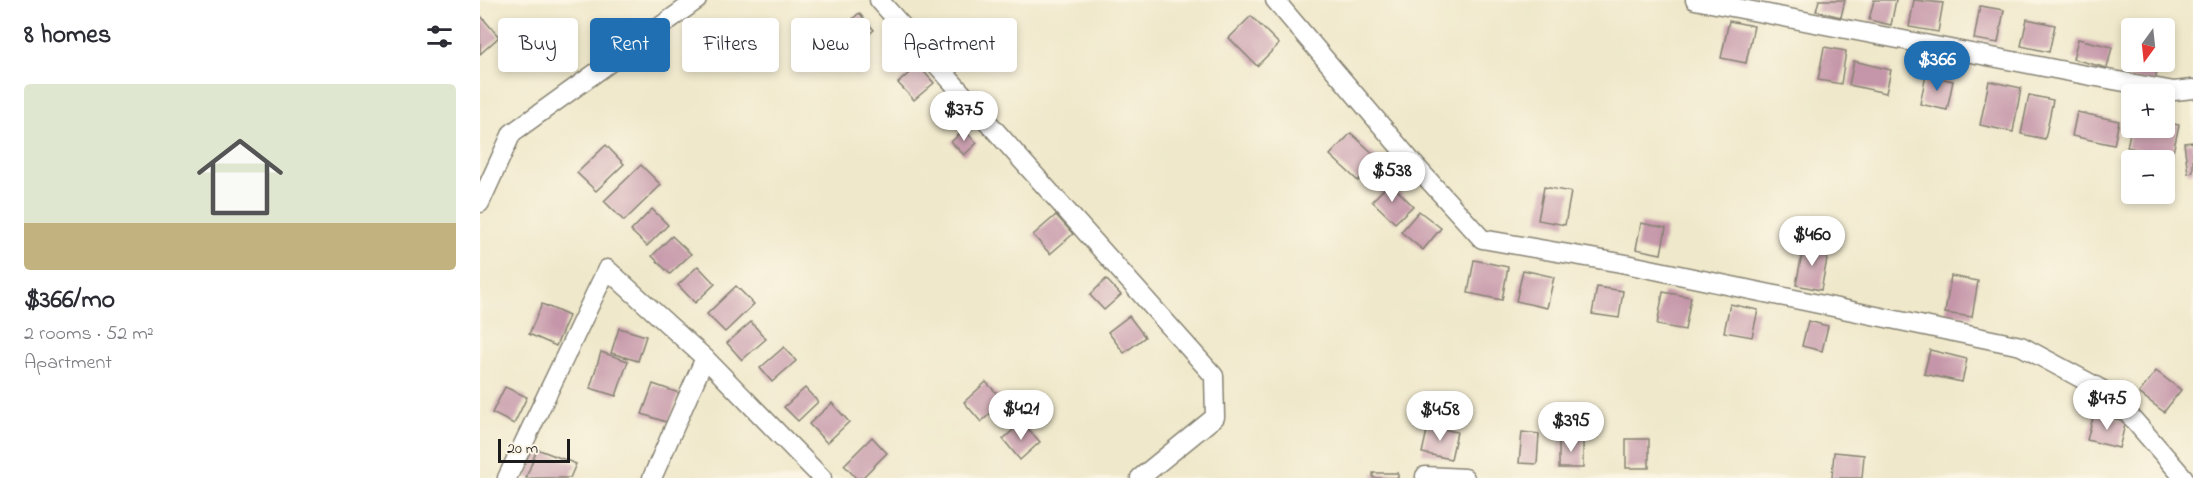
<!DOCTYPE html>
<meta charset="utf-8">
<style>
:root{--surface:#fff;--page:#f7f7f7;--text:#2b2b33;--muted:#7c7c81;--line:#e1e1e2;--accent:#1f6fb2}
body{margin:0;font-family:"Indie Flower",sans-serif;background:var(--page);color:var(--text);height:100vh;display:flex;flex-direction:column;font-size:22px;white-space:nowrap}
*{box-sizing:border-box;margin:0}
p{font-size:20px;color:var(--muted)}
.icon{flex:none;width:33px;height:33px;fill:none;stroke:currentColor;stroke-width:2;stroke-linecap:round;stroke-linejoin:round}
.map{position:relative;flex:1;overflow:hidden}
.side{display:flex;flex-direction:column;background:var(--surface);width:480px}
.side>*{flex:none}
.banner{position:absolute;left:18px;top:18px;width:570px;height:54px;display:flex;gap:12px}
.needle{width:39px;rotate:195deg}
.tools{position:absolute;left:1641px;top:18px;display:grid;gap:12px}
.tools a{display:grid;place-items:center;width:54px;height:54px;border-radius:6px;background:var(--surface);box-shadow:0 3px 9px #0003;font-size:30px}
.scale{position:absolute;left:18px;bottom:15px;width:72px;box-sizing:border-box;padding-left:6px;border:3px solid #1c1c1c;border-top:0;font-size:16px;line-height:21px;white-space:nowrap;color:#1c1c1c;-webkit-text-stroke:4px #fcf5e5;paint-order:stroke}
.price{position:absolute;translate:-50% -51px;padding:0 14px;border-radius:21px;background:#fff;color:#222;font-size:20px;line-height:39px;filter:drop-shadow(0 2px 3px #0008)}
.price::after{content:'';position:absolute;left:50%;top:36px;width:18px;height:14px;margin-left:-9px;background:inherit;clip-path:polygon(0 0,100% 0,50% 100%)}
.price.active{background:var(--accent);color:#fff}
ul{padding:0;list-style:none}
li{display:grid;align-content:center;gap:12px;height:318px;padding:0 24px}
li+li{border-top:2px solid var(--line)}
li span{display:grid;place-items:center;height:186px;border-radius:6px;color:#555}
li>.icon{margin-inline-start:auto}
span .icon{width:108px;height:108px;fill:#fffc;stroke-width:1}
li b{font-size:26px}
h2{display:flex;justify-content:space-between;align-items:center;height:72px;padding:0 24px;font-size:26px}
.pill{padding:0 21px;border-radius:6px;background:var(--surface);box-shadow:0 3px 9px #0003;font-size:21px;line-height:54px}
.pill.active{background:var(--accent);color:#fff}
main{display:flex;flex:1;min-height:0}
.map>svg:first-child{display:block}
</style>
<main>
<section class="side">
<h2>8 homes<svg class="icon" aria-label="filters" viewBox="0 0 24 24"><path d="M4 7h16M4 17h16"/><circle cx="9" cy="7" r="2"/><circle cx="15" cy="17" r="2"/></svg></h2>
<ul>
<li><span style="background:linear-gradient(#dfe7d0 75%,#c2b280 0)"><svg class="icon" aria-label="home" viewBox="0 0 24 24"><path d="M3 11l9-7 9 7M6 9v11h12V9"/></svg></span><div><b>$366/mo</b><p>2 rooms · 52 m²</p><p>Apartment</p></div></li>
</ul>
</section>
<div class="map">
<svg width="1713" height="478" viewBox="0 0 1713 478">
<rect width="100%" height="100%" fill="#fcf5e5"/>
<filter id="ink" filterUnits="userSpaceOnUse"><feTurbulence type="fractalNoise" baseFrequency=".0167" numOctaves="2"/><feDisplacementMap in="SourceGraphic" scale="12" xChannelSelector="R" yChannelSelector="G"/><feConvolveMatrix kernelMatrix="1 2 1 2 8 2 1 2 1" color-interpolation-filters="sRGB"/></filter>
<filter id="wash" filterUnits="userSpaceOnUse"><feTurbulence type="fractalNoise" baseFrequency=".008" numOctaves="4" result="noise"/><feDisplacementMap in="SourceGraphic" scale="24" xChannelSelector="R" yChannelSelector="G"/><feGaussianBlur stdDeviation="1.35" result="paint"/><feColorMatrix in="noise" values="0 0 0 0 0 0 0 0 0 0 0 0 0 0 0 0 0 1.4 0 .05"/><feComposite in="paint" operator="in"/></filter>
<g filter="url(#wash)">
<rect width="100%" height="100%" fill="#efe8ca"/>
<g id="blocks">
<!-- building -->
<g fill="#c596a9">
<polygon points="1339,0 1365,0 1361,17 1336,11"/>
<polygon points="1394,0 1416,0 1411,25 1389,20"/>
<polygon points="1434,0 1463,3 1458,32 1429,27"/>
<polygon points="1500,6 1524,10 1518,43 1494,39"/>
<polygon points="379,13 394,30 379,43 364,27"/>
<polygon points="0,15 19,37 0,54"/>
<polygon points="771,16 799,44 777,66 749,38"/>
<polygon points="1547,19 1575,25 1569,52 1541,46"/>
<polygon points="1249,21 1274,26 1266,63 1241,58"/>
<polygon points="1598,39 1632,47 1627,68 1593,59"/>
<polygon points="1344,47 1366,51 1361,84 1338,80"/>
<polygon points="1374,61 1411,70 1406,93 1369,85"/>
<polygon points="1650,62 1678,62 1675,82 1648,79"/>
<polygon points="438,65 454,83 434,100 418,83"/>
<polygon points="1446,75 1473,81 1467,110 1440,104"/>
<polygon points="1509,81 1541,88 1533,132 1500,125"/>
<polygon points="1549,95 1573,100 1565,139 1541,134"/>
<polygon points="1597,112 1639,121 1634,145 1592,136"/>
<polygon points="1684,122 1699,125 1692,157 1647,147 1651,128 1684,128"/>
<polygon points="484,130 497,143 484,155 471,142"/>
<polygon points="871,133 899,159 878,181 850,155"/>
<polygon points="1713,142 1713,172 1708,173 1704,143"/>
<polygon points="126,145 144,164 116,191 97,173"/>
<polygon points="161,165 181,185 144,221 124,201"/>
<polygon points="910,183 933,206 915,223 892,201"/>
<polygon points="1064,187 1091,192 1085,225 1058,220"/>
<polygon points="172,209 188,225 167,246 151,231"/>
<polygon points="939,211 961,228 943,250 921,232"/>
<polygon points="576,215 593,234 570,254 553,235"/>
<polygon points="1161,223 1186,228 1181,254 1156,249"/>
<polygon points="192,236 211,254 190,274 172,256"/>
<polygon points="1324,244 1349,249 1341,290 1316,285"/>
<polygon points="994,260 1028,267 1022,300 988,293"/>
<polygon points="218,266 235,284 215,303 198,285"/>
<polygon points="1043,270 1074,277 1067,308 1036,301"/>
<polygon points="1471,276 1498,281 1492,317 1465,313"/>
<polygon points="626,279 641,295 624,310 610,295"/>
<polygon points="256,286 274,304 245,332 227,314"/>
<polygon points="1117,287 1143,291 1139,318 1112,314"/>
<polygon points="1183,292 1211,297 1205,330 1177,325"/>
<polygon points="62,304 89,316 76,346 49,334"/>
<polygon points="1250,304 1278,310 1272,337 1244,332"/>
<polygon points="649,316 665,337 644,353 628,332"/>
<polygon points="1328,321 1348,326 1342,351 1322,346"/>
<polygon points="271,322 286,339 262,360 247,343"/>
<polygon points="139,328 166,336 158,361 131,353"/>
<polygon points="304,347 316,361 292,382 280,368"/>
<polygon points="1450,350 1487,359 1482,382 1444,374"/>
<polygon points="121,352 148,361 136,396 110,388"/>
<polygon points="1676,371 1701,390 1684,412 1659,393"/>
<polygon points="506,382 524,401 501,422 484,402"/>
<polygon points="173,384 199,393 189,423 162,414"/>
<polygon points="25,387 47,397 34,424 12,413"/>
<polygon points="325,388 338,402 318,421 304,407"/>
<polygon points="352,403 369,422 347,443 329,424"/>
<polygon points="1614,414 1646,421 1639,448 1607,440"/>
<polygon points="542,422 560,442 540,460 523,439"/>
<polygon points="948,426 977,432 971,459 942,453"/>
<polygon points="1042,432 1059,434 1057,464 1039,463"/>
<polygon points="392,437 407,453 382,478 376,478 364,465"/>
<rect x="1079" y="438" width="24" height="30"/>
<rect x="1146" y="439" width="23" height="29"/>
<polygon points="57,449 96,464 90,478 46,478"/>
<polygon points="1354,452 1384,455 1382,478 1352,478"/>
<rect x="893" y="473" width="25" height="5"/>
</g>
</g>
</g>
<g filter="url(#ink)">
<use href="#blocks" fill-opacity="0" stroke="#868273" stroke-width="1.5"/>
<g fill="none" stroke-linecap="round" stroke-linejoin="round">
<!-- minor casing -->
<g stroke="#868273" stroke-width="21">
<g id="minor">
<polyline points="399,0 734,376 735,417 660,478"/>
<polyline points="795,0 933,163 1002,239 1141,263 1541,346 1632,395 1704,478"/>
<polyline points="1215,0 1611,76 1694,91 1713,89"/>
<polyline points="0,203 32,133 217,0"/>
<polyline points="27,478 127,269 225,358 342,478"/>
<polyline points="172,478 225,358"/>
<polyline points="945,478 945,476 985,478"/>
</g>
</g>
<!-- minor -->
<use href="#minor" stroke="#fff" stroke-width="18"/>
</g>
</g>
</svg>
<div class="tools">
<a><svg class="needle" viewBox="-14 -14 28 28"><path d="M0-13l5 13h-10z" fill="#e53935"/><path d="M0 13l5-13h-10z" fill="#7c7c81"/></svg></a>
<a>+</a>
<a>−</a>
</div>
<div class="scale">20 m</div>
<b class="price active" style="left:1457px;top:92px">$366</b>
<b class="price" style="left:484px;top:142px">$375</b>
<b class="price" style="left:912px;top:203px">$538</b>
<b class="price" style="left:1332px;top:267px">$460</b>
<b class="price" style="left:1627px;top:431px">$475</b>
<b class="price" style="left:541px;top:441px">$421</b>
<b class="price" style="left:960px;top:442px">$458</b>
<b class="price" style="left:1091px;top:453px">$395</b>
<div class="banner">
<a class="pill">Buy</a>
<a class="pill active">Rent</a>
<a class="pill">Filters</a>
<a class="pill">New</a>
<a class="pill">Apartment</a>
</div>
</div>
</main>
